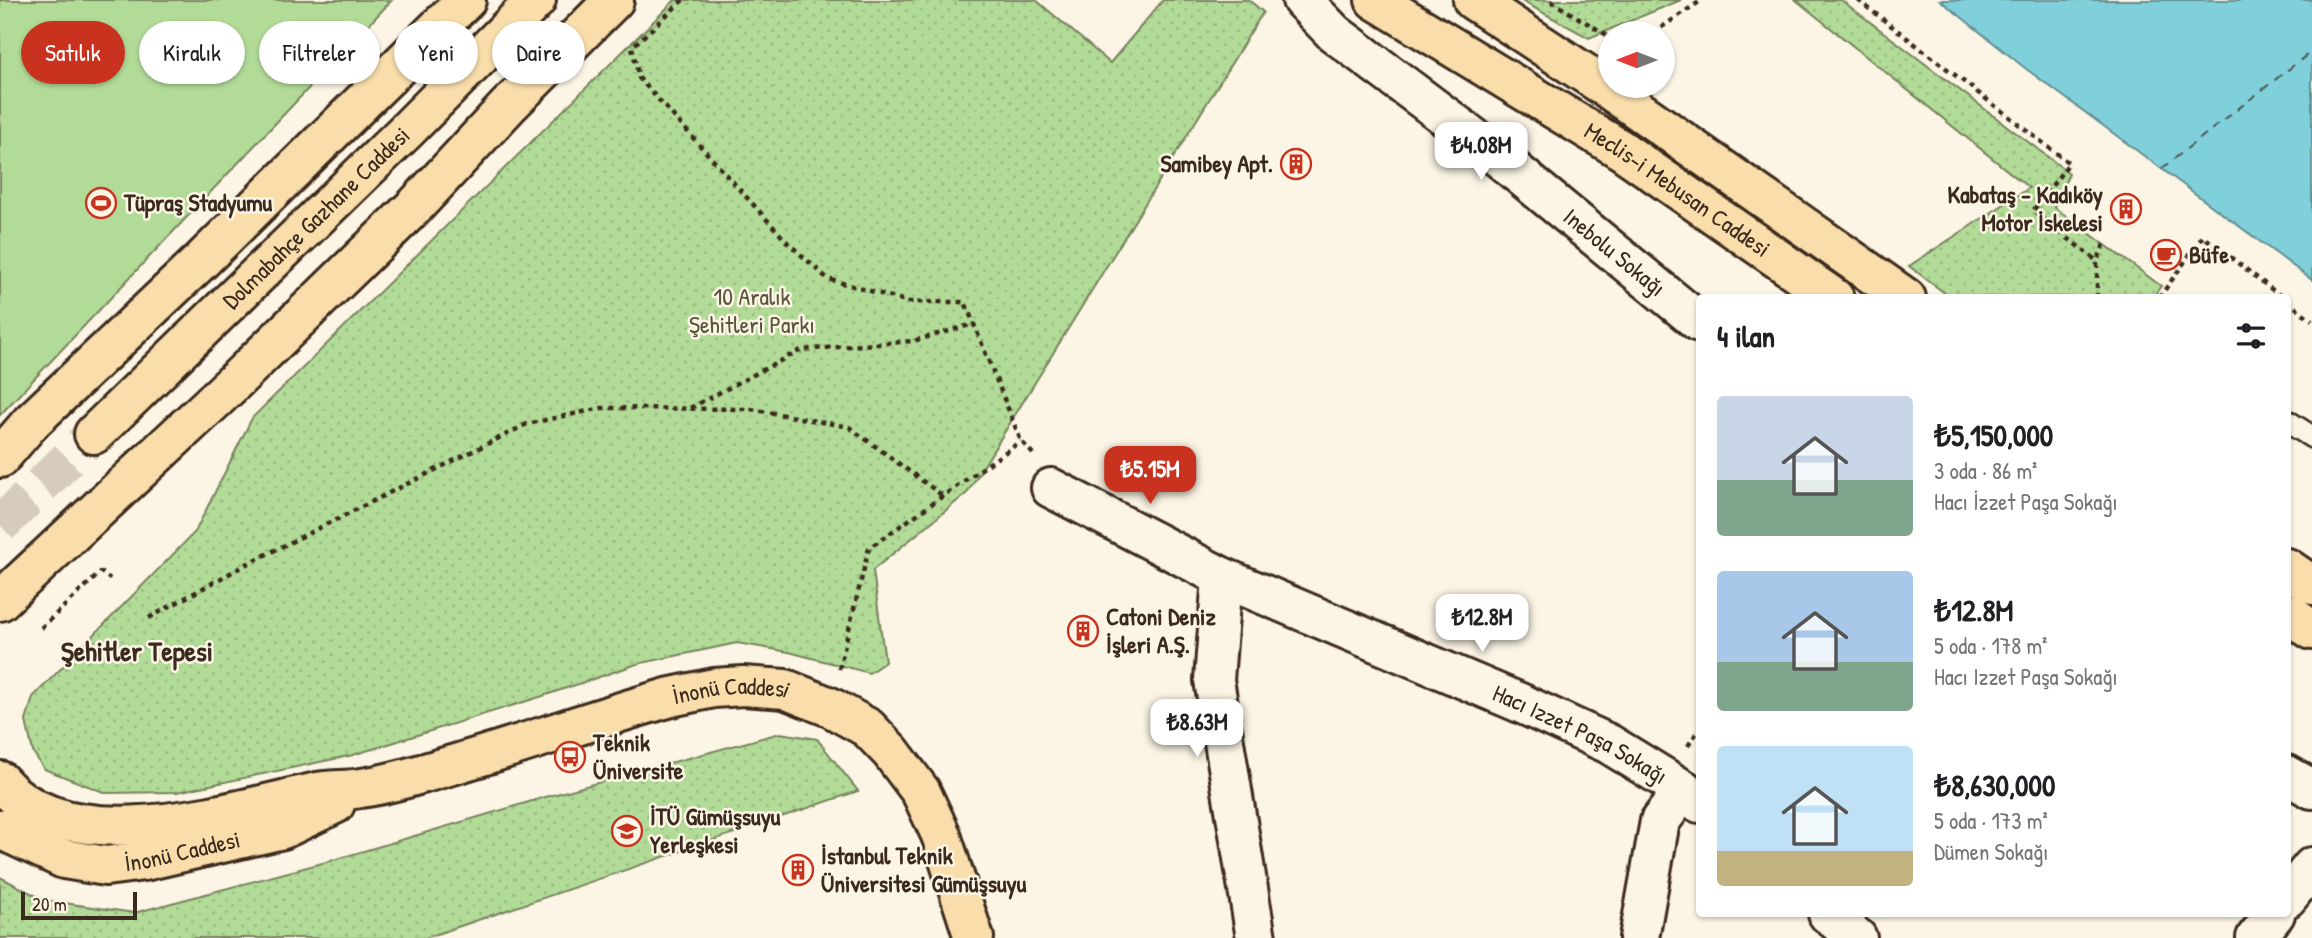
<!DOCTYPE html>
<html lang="tr">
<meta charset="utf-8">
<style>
:root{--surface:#fff;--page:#f2f2f2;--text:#202124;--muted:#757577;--accent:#c8321e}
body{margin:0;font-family:"Patrick Hand",sans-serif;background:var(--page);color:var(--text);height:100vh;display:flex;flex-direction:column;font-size:26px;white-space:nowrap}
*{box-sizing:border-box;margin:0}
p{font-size:23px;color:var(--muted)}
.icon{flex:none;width:38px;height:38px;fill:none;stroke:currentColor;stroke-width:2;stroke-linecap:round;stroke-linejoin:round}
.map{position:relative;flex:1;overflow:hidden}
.drawer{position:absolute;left:1696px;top:294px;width:595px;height:623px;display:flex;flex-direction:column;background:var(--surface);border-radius:7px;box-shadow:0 2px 5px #0004}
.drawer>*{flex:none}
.top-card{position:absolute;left:21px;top:21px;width:665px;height:63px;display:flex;gap:14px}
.needle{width:46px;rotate:270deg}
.buttons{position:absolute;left:1598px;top:21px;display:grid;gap:14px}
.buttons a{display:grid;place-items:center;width:77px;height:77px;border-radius:50%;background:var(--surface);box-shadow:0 2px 5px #0004;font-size:35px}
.scale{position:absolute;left:21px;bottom:18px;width:116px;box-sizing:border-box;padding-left:7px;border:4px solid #3b2a1e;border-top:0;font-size:19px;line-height:24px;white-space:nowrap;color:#3b2a1e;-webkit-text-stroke:5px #fcf5e5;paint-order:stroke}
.price{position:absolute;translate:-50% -60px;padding:0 16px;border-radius:14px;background:#fff;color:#222;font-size:23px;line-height:46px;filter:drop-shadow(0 2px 4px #0008)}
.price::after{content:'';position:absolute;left:50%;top:42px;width:21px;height:16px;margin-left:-10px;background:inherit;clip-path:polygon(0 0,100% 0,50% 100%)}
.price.current{background:var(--accent);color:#fff}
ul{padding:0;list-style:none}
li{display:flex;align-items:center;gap:21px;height:175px;padding:0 21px}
li span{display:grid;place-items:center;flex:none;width:196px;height:140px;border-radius:7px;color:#555}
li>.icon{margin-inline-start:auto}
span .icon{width:84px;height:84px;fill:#fffc;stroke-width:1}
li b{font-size:30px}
h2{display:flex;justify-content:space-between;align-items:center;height:84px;padding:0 21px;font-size:30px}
.chip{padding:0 24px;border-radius:32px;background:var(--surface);box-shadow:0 2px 5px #0004;font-size:24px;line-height:63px}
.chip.current{background:var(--accent);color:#fff}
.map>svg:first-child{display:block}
</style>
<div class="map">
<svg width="2312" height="938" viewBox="0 0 2312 938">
<defs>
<pattern id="grass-dots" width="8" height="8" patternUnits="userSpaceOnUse" patternTransform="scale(1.75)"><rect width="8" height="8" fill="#b2db98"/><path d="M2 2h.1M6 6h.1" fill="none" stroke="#9abc83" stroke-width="1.8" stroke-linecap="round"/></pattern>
</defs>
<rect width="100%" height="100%" fill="#fcf5e5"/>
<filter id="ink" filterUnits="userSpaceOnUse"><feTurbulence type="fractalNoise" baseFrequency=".0143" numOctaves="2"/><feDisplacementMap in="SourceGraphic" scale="14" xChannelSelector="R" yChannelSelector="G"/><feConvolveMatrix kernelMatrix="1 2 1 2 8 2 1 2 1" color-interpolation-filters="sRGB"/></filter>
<g filter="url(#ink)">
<!-- grass -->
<g fill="url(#grass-dots)" stroke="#76825b" stroke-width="2">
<polygon points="675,0 1036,0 1110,63 1163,0 1249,0 1263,12 967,493 873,570 885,662 869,673 789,652 737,643 637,664 543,696 353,755 177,792 106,793 44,769 33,752 26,721 33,697 195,532 252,418"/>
<polygon points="1520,0 1681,0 1589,38"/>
<polygon points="1796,0 1841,0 2069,173 2054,207 2161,286 2153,297 1950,297 1909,266 2029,188"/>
<polygon points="780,733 817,739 858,791 425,938 0,938 0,877 44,900 134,913 330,861 549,796"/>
</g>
<!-- garden -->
<polygon fill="#b2db98" stroke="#76825b" stroke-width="2" points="0,0 392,0 0,415"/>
<!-- water -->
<polygon fill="#80d0dc" stroke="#648e90" stroke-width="2" points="1940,0 2312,0 2312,280 2025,68"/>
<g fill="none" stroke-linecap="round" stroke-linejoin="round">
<!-- ferry -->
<polyline stroke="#4c544e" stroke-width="2" stroke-dasharray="9 7" stroke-linecap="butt" points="2161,169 2312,51"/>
<!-- primary-tunnel -->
<polyline stroke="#d5ccbd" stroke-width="38" stroke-dasharray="38 19" stroke-linecap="butt" points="0,525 94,434"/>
<!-- lane casing -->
<g stroke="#3b2a1e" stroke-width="26">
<polyline id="lane" points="2287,421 2312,437"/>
</g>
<!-- street casing -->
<g stroke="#3b2a1e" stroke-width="44">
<g id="street">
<path id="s1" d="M1302 0 1334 33 1481 143 1699 322"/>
<path id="s2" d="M1051 488 1222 577 1518 702 1609 744 1684 790 1699 803"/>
<polyline points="1222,577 1214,680 1256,938"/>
<polyline points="2287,775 2312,789"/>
<polyline points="2287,898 2312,867"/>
<polyline points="1828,914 1857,938"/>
<polyline points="1639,938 1660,821 1684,790"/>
<polyline points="2256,938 2275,914"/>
</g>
</g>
<!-- primary casing -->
<g stroke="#3b2a1e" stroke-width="44">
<g id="primary">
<path id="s3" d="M1375 0 1620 149 1834 298"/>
<polyline points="1473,0 1601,84 1906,298"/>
<path id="s4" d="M94 434 407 130 536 0"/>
<polyline points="0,458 31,422 202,260 466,0"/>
<polyline points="2287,568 2312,585"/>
<polyline points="0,601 230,386 416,205 508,106 614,0"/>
<polyline points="2287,613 2312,630"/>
<path id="s5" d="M0 781C67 862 227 812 313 793 329 789 345 791 361 788 376 786 392 782 407 778 496 754 583 722 671 697L714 688 743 686 785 689 830 707 868 728 891 752 921 792 941 835 974 938"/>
<path id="s6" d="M0 829 64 859 106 866 144 861 283 829 335 804"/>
</g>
</g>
<!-- path -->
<g stroke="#3b2a1e" stroke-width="4.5" stroke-dasharray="5 5" stroke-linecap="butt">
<polyline points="683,0 632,47 639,78 788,243 828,279 909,302 965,302 1021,441 1035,456"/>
<polyline points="1858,0 2069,163 2033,211 2097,261"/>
<polyline points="1551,1 1610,37"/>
<polyline points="1653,33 1702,0"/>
<polyline points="2097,298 2097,261 2106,240"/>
<polyline points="2159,298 2203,236 2283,298"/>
<polyline points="2287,301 2312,320"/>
<polyline points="690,408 801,350 913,341 974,324"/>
<polyline points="149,618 243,566 527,424 602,408 751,409 849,427 943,496"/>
<polyline points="41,628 101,572 110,579"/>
<polyline points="839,669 869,548 1021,441"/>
<polyline points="1688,746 1699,729"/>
</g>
<!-- lane -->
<use href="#lane" stroke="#fcf5e5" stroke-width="21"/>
<!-- street -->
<use href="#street" stroke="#fcf5e5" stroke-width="38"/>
<!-- primary -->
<use href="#primary" stroke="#f9ddab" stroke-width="38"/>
</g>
</g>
<!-- icons -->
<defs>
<g id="building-ring" transform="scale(1.575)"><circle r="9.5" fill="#fcf5e5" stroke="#c8321e" stroke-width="1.5"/><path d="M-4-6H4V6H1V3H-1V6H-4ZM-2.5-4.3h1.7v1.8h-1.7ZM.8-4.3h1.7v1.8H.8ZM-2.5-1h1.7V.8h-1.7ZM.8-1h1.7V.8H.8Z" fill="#c8321e"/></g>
<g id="stadium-ring" transform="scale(1.575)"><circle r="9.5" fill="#fcf5e5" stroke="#c8321e" stroke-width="1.5"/><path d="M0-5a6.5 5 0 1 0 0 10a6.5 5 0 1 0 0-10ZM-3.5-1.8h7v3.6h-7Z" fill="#c8321e"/></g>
<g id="cafe-ring" transform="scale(1.575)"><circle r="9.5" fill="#fcf5e5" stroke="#c8321e" stroke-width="1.5"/><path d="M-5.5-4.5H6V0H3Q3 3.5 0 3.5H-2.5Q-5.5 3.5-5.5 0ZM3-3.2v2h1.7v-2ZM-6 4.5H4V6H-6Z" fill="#c8321e"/></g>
<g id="bus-ring" transform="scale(1.575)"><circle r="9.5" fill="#fcf5e5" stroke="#c8321e" stroke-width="1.5"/><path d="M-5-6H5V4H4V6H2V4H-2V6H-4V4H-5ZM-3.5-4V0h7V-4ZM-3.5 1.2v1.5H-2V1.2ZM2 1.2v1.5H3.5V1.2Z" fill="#c8321e"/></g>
<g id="university-ring" transform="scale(1.575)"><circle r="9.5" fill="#fcf5e5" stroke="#c8321e" stroke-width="1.5"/><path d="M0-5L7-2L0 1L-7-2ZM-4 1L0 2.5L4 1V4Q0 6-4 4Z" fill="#c8321e"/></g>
</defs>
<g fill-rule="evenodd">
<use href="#building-ring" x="1296" y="164"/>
<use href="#stadium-ring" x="101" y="203"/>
<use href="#building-ring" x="2126" y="209"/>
<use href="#cafe-ring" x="2166" y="255"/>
<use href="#building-ring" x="1083" y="631"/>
<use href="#bus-ring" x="570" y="757"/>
<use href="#university-ring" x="627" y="831"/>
<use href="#building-ring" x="798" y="870"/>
</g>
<g text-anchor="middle" stroke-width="5" stroke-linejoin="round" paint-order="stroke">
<!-- poi labels -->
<g font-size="24" font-weight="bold" fill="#3b2a1e" stroke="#fcf5e5" text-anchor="start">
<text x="1273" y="172" text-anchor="end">Samibey Apt.</text>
<text x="2103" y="203" text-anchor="end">Kabataş - Kadıköy<tspan x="2103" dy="28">Motor İskelesi</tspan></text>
<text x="124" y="211">Tüpraş Stadyumu</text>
<text x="2189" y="263">Büfe</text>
<text x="1106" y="625">Catoni Deniz<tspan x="1106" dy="28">İşleri A.Ş.</tspan></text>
<text x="593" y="751">Teknik<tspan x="593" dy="28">Üniversite</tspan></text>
<text x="650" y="825">İTÜ Gümüşsuyu<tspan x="650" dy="28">Yerleşkesi</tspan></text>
<text x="821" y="864">İstanbul Teknik<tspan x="821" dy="28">Üniversitesi Gümüşsuyu</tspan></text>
</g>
<!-- street labels -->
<g font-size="24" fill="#3b2a1e" stroke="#fcf5e5">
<text dy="8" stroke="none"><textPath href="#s3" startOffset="357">Meclis-i Mebusan Caddesi</textPath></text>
<text dy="8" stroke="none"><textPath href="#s4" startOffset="310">Dolmabahçe Gazhane Caddesi</textPath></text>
<text dy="8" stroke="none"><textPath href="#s1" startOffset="402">Inebolu Sokağı</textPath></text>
<text dy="8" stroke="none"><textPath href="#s5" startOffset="761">İnonü Caddesi</textPath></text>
<text dy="8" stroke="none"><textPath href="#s2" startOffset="584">Hacı Izzet Paşa Sokağı</textPath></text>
<text dy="8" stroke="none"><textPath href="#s6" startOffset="191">İnonü Caddesi</textPath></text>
</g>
<!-- park labels -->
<g font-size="24" fill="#59563c" stroke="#fcf5e5">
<text x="752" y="305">10 Aralık<tspan x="752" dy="28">Şehitleri Parkı</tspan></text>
</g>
<!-- quarter labels -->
<g font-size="28" font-weight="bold" fill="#3b2a1e" stroke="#fcf5e5">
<text x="137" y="661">Şehitler Tepesi</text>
</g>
</g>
</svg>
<div class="buttons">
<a><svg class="needle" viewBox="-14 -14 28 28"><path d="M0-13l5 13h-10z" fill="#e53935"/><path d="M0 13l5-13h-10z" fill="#757577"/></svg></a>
</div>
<div class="scale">20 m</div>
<b class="price" style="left:1481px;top:182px">₺4.08M</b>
<b class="price current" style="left:1150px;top:506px">₺5.15M</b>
<b class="price" style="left:1482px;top:654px">₺12.8M</b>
<b class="price" style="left:1197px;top:759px">₺8.63M</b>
<div class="top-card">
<a class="chip current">Satılık</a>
<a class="chip">Kiralık</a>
<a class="chip">Filtreler</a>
<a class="chip">Yeni</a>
<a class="chip">Daire</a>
</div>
<section class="drawer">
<h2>4 ilan<svg class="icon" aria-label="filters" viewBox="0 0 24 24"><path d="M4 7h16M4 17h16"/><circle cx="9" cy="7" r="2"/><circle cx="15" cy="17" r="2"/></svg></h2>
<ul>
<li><span style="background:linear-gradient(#c9d6e8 60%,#7fa58c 0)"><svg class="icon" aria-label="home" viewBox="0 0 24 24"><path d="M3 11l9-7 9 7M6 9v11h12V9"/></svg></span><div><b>₺5,150,000</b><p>3 oda · 86 m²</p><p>Hacı İzzet Paşa Sokağı</p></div></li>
<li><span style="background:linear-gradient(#a9c7e8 65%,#7fa58c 0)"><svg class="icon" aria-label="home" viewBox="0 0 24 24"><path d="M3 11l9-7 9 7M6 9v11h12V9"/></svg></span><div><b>₺12.8M</b><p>5 oda · 178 m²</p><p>Hacı Izzet Paşa Sokağı</p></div></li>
<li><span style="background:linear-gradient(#bfe0f5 75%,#c2b280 0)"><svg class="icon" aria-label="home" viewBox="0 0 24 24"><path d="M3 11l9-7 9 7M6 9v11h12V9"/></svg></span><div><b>₺8,630,000</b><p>5 oda · 173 m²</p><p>Dümen Sokağı</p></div></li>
</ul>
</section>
</div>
